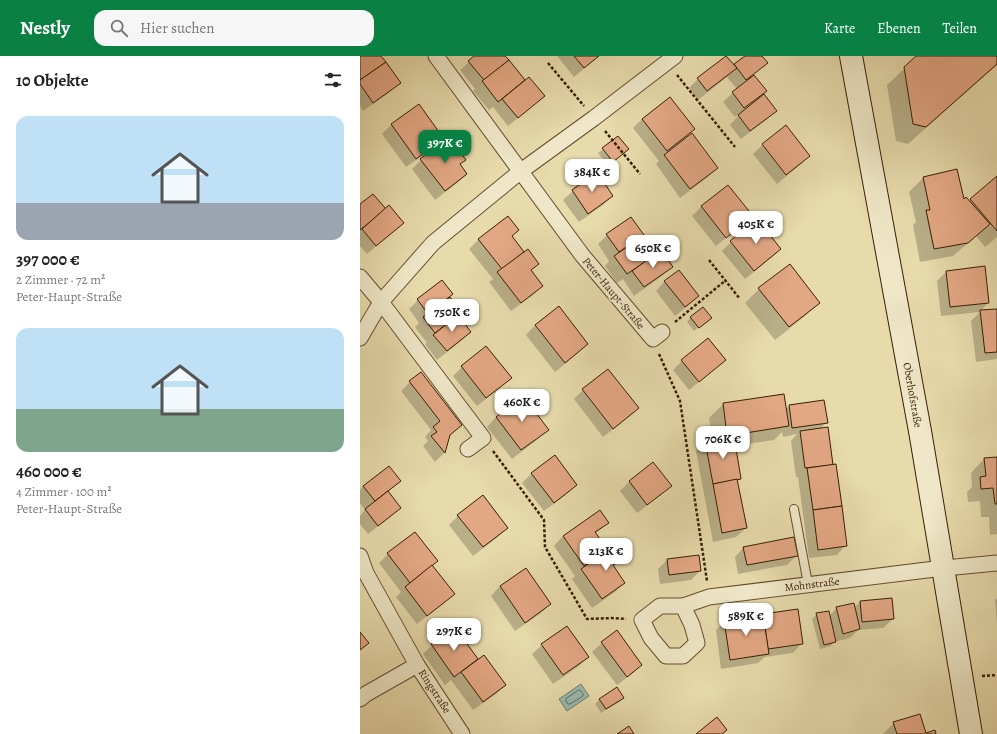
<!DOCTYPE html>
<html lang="de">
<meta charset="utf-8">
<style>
:root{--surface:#fff;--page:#f6f6f6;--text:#222;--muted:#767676;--accent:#0b8043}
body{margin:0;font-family:Alegreya,serif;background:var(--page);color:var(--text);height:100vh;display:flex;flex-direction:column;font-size:15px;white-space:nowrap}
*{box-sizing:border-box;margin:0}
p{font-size:13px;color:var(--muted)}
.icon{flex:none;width:22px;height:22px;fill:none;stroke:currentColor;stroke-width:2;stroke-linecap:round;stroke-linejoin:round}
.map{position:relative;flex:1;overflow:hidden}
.drawer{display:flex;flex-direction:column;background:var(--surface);width:360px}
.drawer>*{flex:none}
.price{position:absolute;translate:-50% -34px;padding:0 9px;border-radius:8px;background:#fff;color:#222;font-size:13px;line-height:26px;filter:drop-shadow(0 1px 2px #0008)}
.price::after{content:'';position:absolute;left:50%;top:24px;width:12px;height:9px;margin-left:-6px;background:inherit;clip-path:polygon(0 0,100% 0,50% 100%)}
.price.active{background:var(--accent);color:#fff}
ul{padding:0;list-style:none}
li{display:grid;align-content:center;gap:8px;height:212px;padding:0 16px}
li span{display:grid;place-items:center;height:124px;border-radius:12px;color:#555}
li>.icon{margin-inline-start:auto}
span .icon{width:72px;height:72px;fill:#fffc;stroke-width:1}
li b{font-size:17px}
h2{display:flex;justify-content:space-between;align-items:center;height:48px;padding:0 16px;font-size:17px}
header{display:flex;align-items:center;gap:24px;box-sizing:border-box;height:56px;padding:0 20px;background:var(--accent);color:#fff}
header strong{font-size:19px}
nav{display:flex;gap:22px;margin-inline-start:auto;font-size:14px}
.search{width:280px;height:36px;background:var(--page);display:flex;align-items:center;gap:10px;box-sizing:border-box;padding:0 14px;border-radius:12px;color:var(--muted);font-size:15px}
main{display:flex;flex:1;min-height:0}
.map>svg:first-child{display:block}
</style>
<header>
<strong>Nestly</strong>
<div class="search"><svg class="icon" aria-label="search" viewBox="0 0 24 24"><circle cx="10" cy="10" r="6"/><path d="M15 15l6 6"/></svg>Hier suchen</div>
<nav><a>Karte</a><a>Ebenen</a><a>Teilen</a></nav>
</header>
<main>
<section class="drawer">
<h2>10 Objekte<svg class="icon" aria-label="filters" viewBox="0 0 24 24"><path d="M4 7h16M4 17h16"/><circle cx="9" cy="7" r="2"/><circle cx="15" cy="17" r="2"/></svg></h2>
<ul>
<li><span style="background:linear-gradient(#bfe0f5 70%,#9aa5b1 0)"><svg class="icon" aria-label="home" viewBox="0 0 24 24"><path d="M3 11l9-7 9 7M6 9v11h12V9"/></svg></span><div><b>397 000 €</b><p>2 Zimmer · 72 m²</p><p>Peter-Haupt-Straße</p></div></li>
<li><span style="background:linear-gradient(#bfe0f5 65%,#7fa58c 0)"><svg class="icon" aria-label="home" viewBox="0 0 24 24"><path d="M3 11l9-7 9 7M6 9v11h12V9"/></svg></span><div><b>460 000 €</b><p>4 Zimmer · 100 m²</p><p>Peter-Haupt-Straße</p></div></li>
</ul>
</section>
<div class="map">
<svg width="637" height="678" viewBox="0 0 637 678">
<rect width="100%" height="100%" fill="#e7daab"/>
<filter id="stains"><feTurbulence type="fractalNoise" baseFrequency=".005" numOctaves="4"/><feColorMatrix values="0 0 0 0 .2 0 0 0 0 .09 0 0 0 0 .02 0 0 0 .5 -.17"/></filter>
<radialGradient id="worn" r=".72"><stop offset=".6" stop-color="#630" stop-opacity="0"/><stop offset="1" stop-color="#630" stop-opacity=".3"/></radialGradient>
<!-- water -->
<polygon fill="#98bab0" stroke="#727c6c" points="221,628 229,640 207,655 199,643"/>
<!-- shadow -->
<g fill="#0003">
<polygon points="0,0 20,0 39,27 30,36 3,55 0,50"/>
<polygon points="116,0 144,0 165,26 183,40 174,49 148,70 133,51 129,54 113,35 115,33 100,14"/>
<polygon points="197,0 239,0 214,21"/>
<polygon points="386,0 401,0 406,7 393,19 406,35 396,44 416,55 406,64 381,83 370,69 379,59 379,58 375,61 363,46 377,33 367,21 338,44 329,32 338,23 374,10"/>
<polygon points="558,0 637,0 637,9 548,88 536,85 527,29"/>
<polygon points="58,50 82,82 73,92 46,111 22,78 31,69"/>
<polygon points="282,63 334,73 324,83 357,112 348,121 320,142 296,108 299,105 273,72"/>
<polygon points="426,71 449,100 440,109 417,128 393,98 402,89"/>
<polygon points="243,93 263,98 248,110 238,97"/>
<polygon points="105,103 99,109 106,118 97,127 75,144 52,113 61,104"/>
<polygon points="596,115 603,145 609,145 637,122 637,181 625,191 616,180 593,200 560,206 553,169 556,166 549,136 563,122"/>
<polygon points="367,130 392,160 382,169 356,190 332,160 341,151"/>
<polygon points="213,135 252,140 243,149 219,166 203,144"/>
<polygon points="0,150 26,154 42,167 33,176 7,198 0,190"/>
<polygon points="148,161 158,174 151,181 163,197 178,208 170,215 182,230 173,239 151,255 129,226 133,223 109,193 118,184"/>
<polygon points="271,163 282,179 276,185 289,204 311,211 302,220 274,240 263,223 257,227 245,210 249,205 238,188 247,179"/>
<polygon points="371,186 420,193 411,202 385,223 362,195"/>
<polygon points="586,216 628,247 619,256 637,254 637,303 616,306 611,265 620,256 581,260 577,225"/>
<polygon points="82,225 89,241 101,256 97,260 110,276 101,285 77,304 65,288 67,287 55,271 59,267 49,253 58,244"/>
<polygon points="305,225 338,240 329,249 315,260 296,235"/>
<polygon points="399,233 459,247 445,260 415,284 385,247"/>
<polygon points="198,251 227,288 218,297 195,316 166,279 175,269"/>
<polygon points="331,261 346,266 334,275 327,266"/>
<polygon points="364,304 355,313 329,334 313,314 322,305"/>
<polygon points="102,311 150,321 141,331 117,350 93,320"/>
<polygon points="50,326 101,369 88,381 84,397 75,406 63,390 68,385 65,381 71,374 41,335"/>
<polygon points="223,334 278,352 269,361 243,381 214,343"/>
<polygon points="423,340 425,354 429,350 467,366 460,373 486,489 477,499 449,502 438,421 436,421 431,385 437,378 423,381 422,376 414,384 374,390 380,422 377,426 386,472 376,481 353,486 336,395 345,386 353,385 349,362 363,348"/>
<polygon points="136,361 187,374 178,383 152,403 127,371"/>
<polygon points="637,402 637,478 630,479 629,461 621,461 620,445 608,446 607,436 612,431 611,417 624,403"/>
<polygon points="293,407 310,429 301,439 277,457 260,435 269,426"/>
<polygon points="172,417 216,429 207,438 184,455 162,427"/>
<polygon points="39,425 27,437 39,452 30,461 8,478 0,468 0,460 5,454 0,447 0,434 3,430"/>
<polygon points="98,460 147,472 138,481 113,500 89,469"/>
<polygon points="248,467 235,478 247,495 266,500 253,511 264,527 255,536 232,552 212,523 215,520 194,490 203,480"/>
<polygon points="55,477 72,510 93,538 84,547 57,568 36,541 41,536 19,507 28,498"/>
<polygon points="384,491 436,500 427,509 378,518 375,501"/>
<polygon points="338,500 340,515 331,524 300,528 298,513 307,504"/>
<polygon points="166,513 190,548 181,557 155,575 131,540 140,530"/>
<polygon points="637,542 637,569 635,544"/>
<polygon points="500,546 533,563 523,572 498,574 490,582 474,586 471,590 460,593 452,563 457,558 469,560 477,552 494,552"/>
<polygon points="365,565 442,587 433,597 405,601 398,607 361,613 356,574"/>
<polygon points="95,572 118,605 145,629 136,638 113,654 91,624 85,629 63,598 72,589"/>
<polygon points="242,587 281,609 272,618 257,629 232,596"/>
<polygon points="182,589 228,601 219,610 193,628 172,598"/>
<polygon points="263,641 259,646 241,657 235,648 240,643"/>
<polygon points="534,667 565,678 523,678"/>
</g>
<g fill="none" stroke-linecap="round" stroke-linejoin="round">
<!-- shore -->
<polygon stroke="#686c5a" stroke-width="1" points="219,634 221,635 223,638 223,640 210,648 208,648 206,645 206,643"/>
</g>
<!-- building -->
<g fill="#e2a783" stroke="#381f05">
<polygon points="0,0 21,0 26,6 0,24"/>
<polygon points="114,0 145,0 149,4 124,24 108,5"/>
<polygon points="214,0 239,0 224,12"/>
<polygon points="366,0 377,12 347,35 337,22"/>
<polygon points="385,0 402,0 408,7 386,24 374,8"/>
<polygon points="556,0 637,0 637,8 566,71 553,68 544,11"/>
<polygon points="149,4 165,24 138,46 122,25"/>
<polygon points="26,6 41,27 13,47 0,28 0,24"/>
<polygon points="394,19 407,35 384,52 372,36"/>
<polygon points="169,21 185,40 158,62 142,43"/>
<polygon points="404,38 417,55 390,75 378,59"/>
<polygon points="310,41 335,73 307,95 282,63"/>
<polygon points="59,48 84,83 56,103 31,68"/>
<polygon points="426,69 450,100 426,119 402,88"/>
<polygon points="332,77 358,112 330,133 304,99"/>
<polygon points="258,80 269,93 253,106 242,92"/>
<polygon points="89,81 106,104 100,108 107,118 85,135 60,103"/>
<polygon points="597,113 604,143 606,141 630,168 608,187 574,193 566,154 570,154 563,121"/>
<polygon points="237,116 253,140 228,158 212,134"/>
<polygon points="637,120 637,175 610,143"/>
<polygon points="368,129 393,160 366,182 341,150"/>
<polygon points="13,138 26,153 0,174 0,148"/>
<polygon points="29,149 44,167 16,190 2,173"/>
<polygon points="148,160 159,174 152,180 164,196 142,213 118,183"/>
<polygon points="271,161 284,179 259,196 246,178"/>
<polygon points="397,163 421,193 394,215 370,185"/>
<polygon points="277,184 289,203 267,218 254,200"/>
<polygon points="168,193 179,208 171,214 183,230 161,247 137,216"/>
<polygon points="301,194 313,211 284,231 272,215"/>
<polygon points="430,208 460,247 429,271 398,232"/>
<polygon points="625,210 629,247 590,251 586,215"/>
<polygon points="319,214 339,240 325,251 304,225"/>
<polygon points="82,224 93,238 68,258 57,243"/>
<polygon points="90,241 102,256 75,277 63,261"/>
<polygon points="199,250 228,288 205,307 175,269"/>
<polygon points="343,251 352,262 339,272 330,261"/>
<polygon points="637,253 637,296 625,297 620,254"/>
<polygon points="98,259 111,276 87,295 73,279"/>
<polygon points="348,282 366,304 339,326 321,304"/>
<polygon points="126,290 152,322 126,342 101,310"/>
<polygon points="248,313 279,352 253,373 222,333"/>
<polygon points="61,316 102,369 90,379 85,397 71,380 77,376 73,371 80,365 49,325"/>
<polygon points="424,338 429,370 367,380 363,347"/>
<polygon points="163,340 189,374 161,394 136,361"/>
<polygon points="464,344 468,367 432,372 429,349"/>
<polygon points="468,371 473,409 445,412 440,375"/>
<polygon points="374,380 381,423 353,428 345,385"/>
<polygon points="195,399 217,429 194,447 171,417"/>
<polygon points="637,401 637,448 635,448 633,432 621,433 620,421 626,420 624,402"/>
<polygon points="293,406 312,430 287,449 269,425"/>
<polygon points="476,408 482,450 453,454 447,412"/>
<polygon points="29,410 41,425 15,445 3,430"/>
<polygon points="377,423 387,472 362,477 353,428"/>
<polygon points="28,435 41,452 18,470 5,453"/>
<polygon points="123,439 148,472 123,491 97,459"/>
<polygon points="482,450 487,490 458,494 453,454"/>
<polygon points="240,454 249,467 235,476 248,494 224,510 203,480"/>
<polygon points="55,476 78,505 50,527 27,497"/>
<polygon points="434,481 438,500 387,509 383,491"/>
<polygon points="258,487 267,500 253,509 265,527 242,543 221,513"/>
<polygon points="339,499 341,515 309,519 307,503"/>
<polygon points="72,509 95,538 67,560 45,531"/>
<polygon points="166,512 191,548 165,567 140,530"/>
<polygon points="532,542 534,563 502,566 500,545"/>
<polygon points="494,547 500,573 483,578 476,551"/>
<polygon points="438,553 443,588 408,593 403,558"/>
<polygon points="469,555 476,586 464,589 456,557"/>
<polygon points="403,558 409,598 370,604 364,564"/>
<polygon points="207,570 229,601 203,619 181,588"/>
<polygon points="95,571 118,603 94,621 71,588"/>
<polygon points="257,574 282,609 267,621 241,586"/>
<polygon points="0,576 9,587 0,594"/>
<polygon points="124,599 146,629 123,646 101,616"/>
<polygon points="257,631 264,642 246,653 239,643"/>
<polygon points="560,658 566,677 575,674 576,678 537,678 533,666"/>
<polygon points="357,661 367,674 362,678 336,678"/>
<polygon points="269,670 274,678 257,678"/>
</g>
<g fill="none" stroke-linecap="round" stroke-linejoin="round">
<!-- lane casing -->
<g stroke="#644e2e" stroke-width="10">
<polyline id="lane" points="434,453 448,528"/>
</g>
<!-- street casing -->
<g stroke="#644e2e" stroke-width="17">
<g id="street">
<polyline points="76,0 222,199 293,283 302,276"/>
<polyline points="0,221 21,246 123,382 108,393"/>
<polyline points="0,282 21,246 73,187 161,115 234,62 315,0"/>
<polyline points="0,500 6,517 57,609 102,678"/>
<polygon points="300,550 323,550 332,569 337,587 323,600 306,600 291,582 282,564"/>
<polyline points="323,550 349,541 575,513 637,507"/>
<polyline points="0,643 6,638 57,609"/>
</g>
</g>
<!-- secondary casing -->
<g stroke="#381f05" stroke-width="24">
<polyline id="secondary" points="491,0 560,375 611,678"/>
</g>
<!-- path -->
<g stroke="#381f05" stroke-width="2.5" stroke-dasharray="3 2" stroke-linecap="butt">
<polyline points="188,7 224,50"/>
<polyline points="317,19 375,91"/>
<polyline points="245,75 280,118"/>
<polyline points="349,204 380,243"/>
<polyline points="315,266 366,224"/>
<polyline points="299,298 320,345 347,525"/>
<polyline points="133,395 184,464 185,491 227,563 252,562 266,563"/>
<polyline points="622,620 637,619"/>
</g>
<!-- lane -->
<use href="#lane" stroke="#efe7c8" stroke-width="8"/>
<!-- street -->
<use href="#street" stroke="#efe7c8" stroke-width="15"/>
<!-- secondary -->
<use href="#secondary" stroke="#efe7c8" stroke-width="22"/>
</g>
<g text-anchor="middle" stroke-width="3" stroke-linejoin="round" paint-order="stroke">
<!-- street labels -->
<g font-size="11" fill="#381f05" stroke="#efe7c8">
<text transform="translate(254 237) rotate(50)" y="4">Peter-Haupt-Straße</text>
<text transform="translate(553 339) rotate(80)" y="4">Oberhofstraße</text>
<text transform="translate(452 528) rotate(-7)" y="4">Mohnstraße</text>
<text transform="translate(75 635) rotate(57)" y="4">Ringstraße</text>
</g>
</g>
<rect width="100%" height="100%" filter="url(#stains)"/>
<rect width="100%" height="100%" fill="url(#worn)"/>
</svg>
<b class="price active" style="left:85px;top:108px">397K €</b>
<b class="price" style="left:232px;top:137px">384K €</b>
<b class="price" style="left:396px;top:189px">405K €</b>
<b class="price" style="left:293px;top:213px">650K €</b>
<b class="price" style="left:92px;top:277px">750K €</b>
<b class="price" style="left:162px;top:367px">460K €</b>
<b class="price" style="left:363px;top:404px">706K €</b>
<b class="price" style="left:246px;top:516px">213K €</b>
<b class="price" style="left:386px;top:581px">589K €</b>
<b class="price" style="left:94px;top:596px">297K €</b>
</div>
</main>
